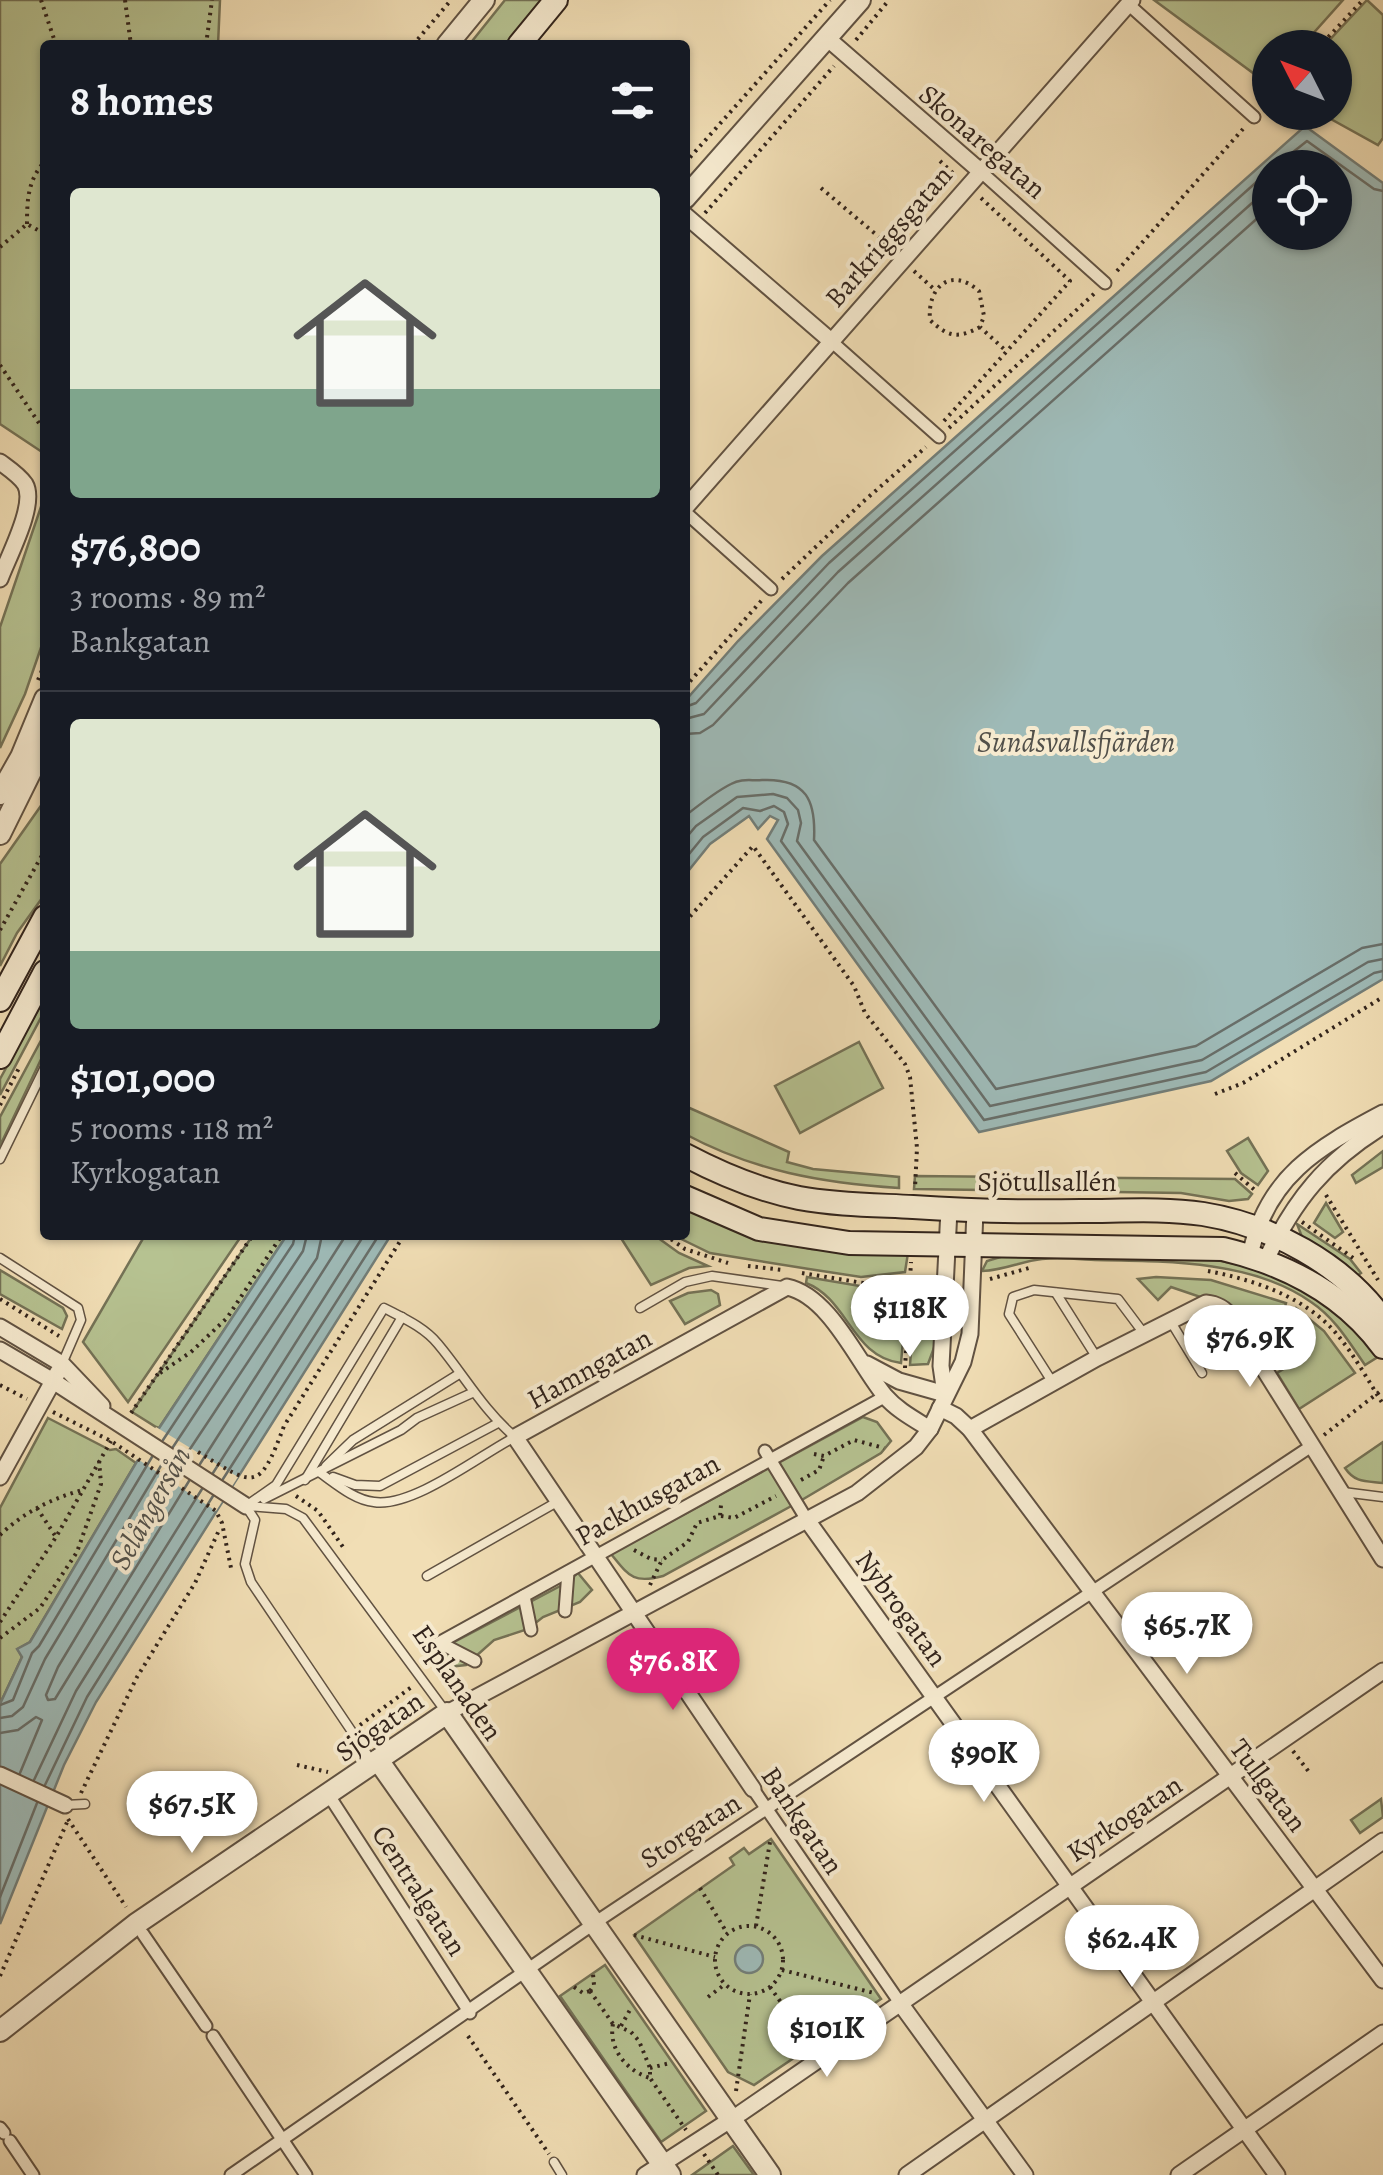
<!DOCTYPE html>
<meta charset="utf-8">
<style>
:root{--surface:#171b24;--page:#242831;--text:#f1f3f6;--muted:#9ea1a6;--line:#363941;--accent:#db2777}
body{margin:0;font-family:Alegreya,serif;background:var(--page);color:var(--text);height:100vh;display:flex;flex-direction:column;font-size:38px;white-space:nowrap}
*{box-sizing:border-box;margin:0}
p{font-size:32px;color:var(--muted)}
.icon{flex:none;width:55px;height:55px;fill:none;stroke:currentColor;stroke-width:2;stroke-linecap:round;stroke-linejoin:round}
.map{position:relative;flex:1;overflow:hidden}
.drawer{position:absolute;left:40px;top:40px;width:650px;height:1200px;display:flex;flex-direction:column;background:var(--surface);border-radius:10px;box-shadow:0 2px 8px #0004}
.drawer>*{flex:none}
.needle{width:65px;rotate:312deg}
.controls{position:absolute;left:1252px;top:30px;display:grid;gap:20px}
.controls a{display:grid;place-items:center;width:100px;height:100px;border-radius:50%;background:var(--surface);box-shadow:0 2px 8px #0004;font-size:50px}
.price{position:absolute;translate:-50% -85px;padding:0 22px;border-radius:35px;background:#fff;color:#222;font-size:32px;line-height:65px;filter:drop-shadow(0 2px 5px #0008)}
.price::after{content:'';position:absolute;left:50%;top:60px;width:30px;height:22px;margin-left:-15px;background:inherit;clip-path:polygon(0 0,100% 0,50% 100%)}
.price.on{background:var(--accent);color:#fff}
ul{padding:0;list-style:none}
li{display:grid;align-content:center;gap:20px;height:530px;padding:0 30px}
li+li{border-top:2px solid var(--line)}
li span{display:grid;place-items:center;height:310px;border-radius:10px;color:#555}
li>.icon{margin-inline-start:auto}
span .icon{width:180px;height:180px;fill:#fffc;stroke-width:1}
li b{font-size:42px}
h2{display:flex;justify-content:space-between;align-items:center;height:120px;padding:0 30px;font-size:42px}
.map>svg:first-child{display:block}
</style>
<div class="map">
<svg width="1383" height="2175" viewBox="0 0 1383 2175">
<rect width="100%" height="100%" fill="#f1deb5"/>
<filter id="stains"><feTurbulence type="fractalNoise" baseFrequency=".002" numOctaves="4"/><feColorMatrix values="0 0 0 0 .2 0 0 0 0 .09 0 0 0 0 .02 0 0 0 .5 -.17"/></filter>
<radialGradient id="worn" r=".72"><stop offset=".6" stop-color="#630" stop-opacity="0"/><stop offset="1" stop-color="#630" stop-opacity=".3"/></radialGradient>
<!-- green -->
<g fill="#b6c291" stroke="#747256" stroke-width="2.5">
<polygon points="0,0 220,0 218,45 45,45 45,454 0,424"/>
<polygon points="505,0 546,0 510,45 469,45"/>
<polygon points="1154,0 1343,0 1301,47 1270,48 1268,84"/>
<polygon points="1367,0 1383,15 1383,138 1378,145 1320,113 1335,112 1335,48 1323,47"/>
<polygon points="45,495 45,636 25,694 0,748 0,627"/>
<polygon points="45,800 45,894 17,933 0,966 0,864"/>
<polygon points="39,1008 45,1010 0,1095 0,1079"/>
<polygon points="45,1033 45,1051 0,1146 0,1117"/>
<polygon points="859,1042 883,1088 800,1133 775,1086"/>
<path d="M685 1106 789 1152 787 1162 813 1169 899 1177V1188C822 1183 754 1171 685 1134Z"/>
<polygon points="1248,1138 1268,1171 1258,1185 1241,1173 1227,1151"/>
<polygon points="1383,1151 1383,1167 1356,1183 1352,1175"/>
<polygon points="915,1176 1235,1179 1252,1194 1248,1199 1229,1201 1181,1193 914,1189"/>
<polygon points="1326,1203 1343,1232 1335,1238 1314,1223"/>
<polygon points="685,1206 773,1240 811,1249 908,1253 905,1272 861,1277 809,1269 710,1253 673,1235 685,1235"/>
<polygon points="1297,1224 1350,1259 1361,1273 1357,1276 1302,1237"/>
<polygon points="145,1235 242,1235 128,1402 83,1342"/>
<polygon points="253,1235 287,1235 159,1428 156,1427 132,1412"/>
<polygon points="619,1235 654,1235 679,1253 708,1266 689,1268 651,1285"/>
<path d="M1007 1255 1200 1257C1241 1264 1283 1274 1318 1296 1341 1311 1361 1336 1381 1355L1365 1365C1349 1342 1335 1318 1311 1302 1252 1260 1164 1261 1095 1260 1078 1259 1059 1257 1042 1259 1022 1261 1002 1271 982 1271L987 1261Z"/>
<polygon points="0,1270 63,1308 67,1316 62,1329 0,1294"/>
<path d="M807 1277 907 1294 901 1363C852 1357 848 1299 806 1283Z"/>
<polygon points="1156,1277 1211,1280 1286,1303 1285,1307 1294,1311 1296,1308 1324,1331 1355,1373 1299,1409 1277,1373 1290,1365 1281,1351 1268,1359 1233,1308 1171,1287 1158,1300 1138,1279"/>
<polygon points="711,1290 718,1294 720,1305 685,1324 670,1301 688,1293"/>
<polygon points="915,1294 939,1295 938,1337 928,1364 910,1365"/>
<path d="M863 1417 877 1422 891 1441 881 1453 795 1504 663 1576C633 1584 629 1576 611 1554Z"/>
<polygon points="48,1418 110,1450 116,1449 136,1463 30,1642 18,1649 22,1657 0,1704 0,1508"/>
<path d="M1383 1442V1483C1366 1481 1355 1483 1345 1468Z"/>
<polygon points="578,1573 592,1590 580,1602 543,1617 528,1629 494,1640 466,1665 449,1667 437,1651 564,1584"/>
<polygon points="1381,1799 1383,1817 1360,1833 1351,1820"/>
<polygon points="771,1839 881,1999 754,2085 728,2072 634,1935 734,1865 730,1858 744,1848 749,1854"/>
<polygon points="605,1965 706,2111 661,2142 560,1996"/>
<polygon points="733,2146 754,2175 692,2175"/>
</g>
<!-- water -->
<g fill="#9ebab7" stroke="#727e79" stroke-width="2.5" fill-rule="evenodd">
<path d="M1305 126 1383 183V979L1211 1081 979 1132 767 839 778 820 770 816 758 829 749 816 710 844 685 875V701L738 641 822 556ZM1270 168H1335V232H1270Z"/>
<polygon points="287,1235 391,1235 96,1702 64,1765 0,1924 0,1704 22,1657 17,1649 30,1642 136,1463"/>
<circle cx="749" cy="1959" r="14"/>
</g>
<!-- pier -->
<polygon fill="#f1deb5" points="156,1427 238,1477 216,1511 136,1458"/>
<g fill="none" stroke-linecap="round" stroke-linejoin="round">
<!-- shore -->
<g stroke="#686e69" stroke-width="2.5">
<polyline points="1273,168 1307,141 1374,189 1383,191"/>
<polyline points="685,707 696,703 829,563 1270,170"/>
<polyline points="685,719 704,714 838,572 1270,187"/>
<polyline points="685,734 700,733 713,725 848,583 1270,207"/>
<path d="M685 816C699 805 715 792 731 784 742 778 751 781 762 780 807 778 816 801 814 840L996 1089 1196 1046 1362 948 1383 944"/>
<polyline points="685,839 696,826 737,797 773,794 787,798 798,810 801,823 797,841 990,1106 1202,1060 1368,962 1383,959"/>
<polyline points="685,859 703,837 743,808 760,811 774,806 784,812 788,824 781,841 984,1120 1206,1072 1374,973 1383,971"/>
<polyline points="163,1440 293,1244 295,1235"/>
<polyline points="173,1447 303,1251 307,1235"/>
<polyline points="186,1455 317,1258 322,1235"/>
<polyline points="200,1464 346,1235"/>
<polyline points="175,1472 58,1667 46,1695 48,1700 55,1699 189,1481"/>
<polyline points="213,1473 364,1235"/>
<polyline points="223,1479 379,1235"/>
<polyline points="0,1705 13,1700 32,1653 39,1646 152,1457"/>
<polyline points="0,1718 12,1716 23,1707 45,1659 162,1464"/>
<polyline points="0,1733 18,1730 36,1717 42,1720 20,1773"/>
<polyline points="34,1780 76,1691 202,1489"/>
<polyline points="45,1785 87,1697 213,1496"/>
<polyline points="0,1897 37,1803"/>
</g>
<!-- service casing -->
<g stroke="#615242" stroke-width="11">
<g id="service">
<polyline points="0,1159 45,1067"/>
<polyline points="0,1258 78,1308 81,1320 62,1364"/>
<polyline points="1056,1293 1097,1358"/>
<polyline points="640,1308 685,1282 712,1276 782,1286"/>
<polyline points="1171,1322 1202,1373"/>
<polyline points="1053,1383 1009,1314 1013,1297 1034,1290 1118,1299 1145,1335"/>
<polyline points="326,1466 353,1440 459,1374"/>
<polyline points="333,1477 355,1485 380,1486 498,1423"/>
<polyline points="305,1480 402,1317"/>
<polyline points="1343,1492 1383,1497"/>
<polyline points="264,1499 401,1430 417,1418 472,1393"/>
<path d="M246 1506 276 1485 384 1308C403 1318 424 1327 438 1344 464 1375 483 1410 515 1437 480 1455 413 1508 374 1502 354 1500 335 1483 319 1472"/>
<polyline points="246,1506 286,1509 303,1518 446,1712"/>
<polyline points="246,1506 255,1520 245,1564 251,1582 371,1760"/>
<polyline points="427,1576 557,1502"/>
<polyline points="65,1805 85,1804"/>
<polyline points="554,2162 562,2175"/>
</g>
</g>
<!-- pedestrian casing -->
<g stroke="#615242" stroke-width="15">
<g id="pedestrian">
<polyline points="1128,4 1254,117"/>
<polyline points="979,170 1105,283"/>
<polyline points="831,341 939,437"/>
<polyline points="685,512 771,589"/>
<polyline points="765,1451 807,1520"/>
<polyline points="524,1596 531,1630"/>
<polyline points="565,1611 568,1572"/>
<polyline points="440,1643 475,1661"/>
<polyline points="433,1646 886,1396"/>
<polyline points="753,1789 900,2003"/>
<polyline points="328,1794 470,2013"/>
<polyline points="143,1934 206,2026"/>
<polyline points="213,2036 306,2175"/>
<polyline points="0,2128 4,2133"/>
<polyline points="10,2141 33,2175"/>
<polyline points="231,2175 602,1918 1313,1445"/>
</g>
</g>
<!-- minor casing -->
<g stroke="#615242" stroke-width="19">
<g id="minor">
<polyline points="827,38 979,170"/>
<polyline points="685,215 831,341"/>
<path d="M0 462C8 468 19 475 25 484 37 504 8 557 0 579"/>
<polyline points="685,508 1132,0"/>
<path d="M1250 1256C1266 1177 1317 1148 1383 1113"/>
<path d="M1266 1260C1294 1200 1326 1161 1383 1126"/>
<polyline points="0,1327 62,1364 102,1406"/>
<polyline points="0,1350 53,1381 246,1506"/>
<polyline points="867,1364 899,1381 945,1394"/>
<polyline points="945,1394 941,1366 949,1210"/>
<polyline points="940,1408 956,1416 970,1429 1383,1980"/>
<path d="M970 1429 1097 1358 1206 1303C1218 1304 1225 1309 1232 1318L1383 1559"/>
<polyline points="0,1477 58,1372"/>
<polyline points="807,1520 1277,2175"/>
<polyline points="447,1713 857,1493 916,1447 930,1429 963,1362 970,1334 975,1211"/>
<polyline points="0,1775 65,1805"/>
<path d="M753 1789 515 1437 787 1287C830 1296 858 1363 885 1396 897 1410 914 1419 930 1429"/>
<polyline points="900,2003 1025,2175"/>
<polyline points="645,2175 741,2113 1383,1671"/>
<polyline points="907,2175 1383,1841"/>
<polyline points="1179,2175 1383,2033"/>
</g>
</g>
<!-- tertiary casing -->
<g stroke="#615242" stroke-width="24">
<g id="tertiary">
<polyline points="447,45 484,0"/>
<polyline points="685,198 860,0"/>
<polyline points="0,794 21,757 45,699"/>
<polyline points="0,834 45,743"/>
<polyline points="378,1760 670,2175"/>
<polyline points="0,2031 136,1924 447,1713 770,2175"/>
</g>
</g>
<!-- secondary casing -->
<g stroke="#31231b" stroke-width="26">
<g id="secondary">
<polyline points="519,45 556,0"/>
<polyline points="0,1000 45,917"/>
<polyline points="0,1057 45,972"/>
<path d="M685 1155C721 1174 759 1190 799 1198 837 1205 875 1205 913 1207 969 1211 1025 1212 1081 1211 1121 1211 1163 1208 1203 1214 1271 1225 1343 1264 1383 1320"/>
<path d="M685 1197 759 1229 849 1243 1223 1249C1286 1264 1344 1294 1383 1347"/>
</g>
</g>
<!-- path -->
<g stroke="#31231b" stroke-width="4" stroke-dasharray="2.5 5" stroke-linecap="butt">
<polyline points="41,0 56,45"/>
<polyline points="125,0 131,45"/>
<polyline points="856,40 889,0"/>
<polyline points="206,45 212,0"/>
<polyline points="413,45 451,0"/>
<polyline points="1318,48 1363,0"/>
<polyline points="940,161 955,175"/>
<polyline points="685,163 830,0"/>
<polyline points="821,188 892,248"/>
<polyline points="705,213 834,66"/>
<path d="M27 224C27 199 28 180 45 161"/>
<polyline points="0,247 27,224 45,234"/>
<polyline points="914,271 935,290"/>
<polyline points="1117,271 1243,129"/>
<path d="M980 327C958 339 948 337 930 320 927 287 951 266 979 291L984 316 980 327 1005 350"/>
<polyline points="0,365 45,432"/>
<polyline points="944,421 1070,281 981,198"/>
<polyline points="949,428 1096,292"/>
<polyline points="782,579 865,500 926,447"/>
<polyline points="38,680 45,663"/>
<polyline points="685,687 762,600"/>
<polyline points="685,922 753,846 854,986 865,1013 905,1064 910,1077 917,1148 915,1188"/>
<polyline points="0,930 45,850"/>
<polyline points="1215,1094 1243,1083 1383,997"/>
<polyline points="0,1105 19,1068"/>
<polyline points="1235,1173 1257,1192"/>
<polyline points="1326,1195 1378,1280"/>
<polyline points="1302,1222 1356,1260"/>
<polyline points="665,1235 685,1249 728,1263"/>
<polyline points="748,1266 783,1270"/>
<path d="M1208 1271C1255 1280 1309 1298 1340 1338 1356 1358 1369 1382 1383 1404"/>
<polyline points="802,1273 894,1288 931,1283"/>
<polyline points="990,1279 1029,1268"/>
<polyline points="0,1299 59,1336"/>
<polyline points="905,1368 911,1262"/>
<polyline points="160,1373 191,1352 227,1318 282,1235"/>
<polyline points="0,1385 27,1399"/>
<polyline points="53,1412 111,1441 216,1511 222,1523 231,1568"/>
<polyline points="131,1413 253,1235"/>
<polyline points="1324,1435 1383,1389"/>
<path d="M198 1452C254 1486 259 1494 284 1426L404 1235"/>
<polyline points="814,1454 824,1456 854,1440 884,1448"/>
<polyline points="801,1480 819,1470 824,1456"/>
<polyline points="296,1496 318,1511 343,1547"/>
<polyline points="37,1508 56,1537"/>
<polyline points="721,1516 734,1518 776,1496"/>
<path d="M0 1535C24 1512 51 1499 82 1490"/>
<polyline points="634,1550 651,1559 662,1560"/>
<polyline points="650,1585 662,1560 688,1542 697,1523 720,1516 721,1505"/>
<polyline points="0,1622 56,1537 111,1441"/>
<polyline points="0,1638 40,1608 77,1552 101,1484 99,1460"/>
<polyline points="360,1725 413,1686"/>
<polyline points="1293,1751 1309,1772"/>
<polyline points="297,1765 328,1772"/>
<polyline points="81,1793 137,1677 195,1583 220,1528"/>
<polyline points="68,1819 126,1907"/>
<polyline points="700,1888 727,1933"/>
<circle cx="749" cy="1960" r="34"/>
<polyline points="756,1926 770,1842"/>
<polyline points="634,1935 715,1957"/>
<polyline points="782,1970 874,1993"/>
<polyline points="0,1976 68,1820"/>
<polyline points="574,1987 583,1993 590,1991"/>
<polyline points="770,1987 810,2043"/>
<polyline points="590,1991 613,2024 631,2032 639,2041 650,2068 650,2078 686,2130"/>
<polyline points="590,1991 594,1985 593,1974"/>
<polyline points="708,1997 724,1985"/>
<path d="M613 2024C608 2049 627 2071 650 2078"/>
<polyline points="621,2026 631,2008"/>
<polyline points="468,2036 549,2154"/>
<polyline points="650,2068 670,2063"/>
<polyline points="736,2091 750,1994"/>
<polyline points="704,2154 718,2175"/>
</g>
<!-- service -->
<use href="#service" stroke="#f6eacf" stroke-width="8"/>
<!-- pedestrian -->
<use href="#pedestrian" stroke="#f6eacf" stroke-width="11"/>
<!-- minor -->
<use href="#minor" stroke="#f6eacf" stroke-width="15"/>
<!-- tertiary -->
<use href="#tertiary" stroke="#f6eacf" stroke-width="20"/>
<!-- secondary -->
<use href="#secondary" stroke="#f6eacf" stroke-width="22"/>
</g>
<g text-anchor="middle" stroke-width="8" stroke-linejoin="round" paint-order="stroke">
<!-- street labels -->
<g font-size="28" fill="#31231b" stroke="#f6eacf">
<text transform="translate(983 141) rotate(41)" y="10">Skonaregatan</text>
<text transform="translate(888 236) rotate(-49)" y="10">Barkriggsgatan</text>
<text x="1047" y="1191">Sjötullsallén</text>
<text transform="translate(589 1368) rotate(-29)" y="10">Hamngatan</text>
<text transform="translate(647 1499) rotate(-29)" y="10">Packhusgatan</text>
<text transform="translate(902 1608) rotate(54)" y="10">Nybrogatan</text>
<text transform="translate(458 1682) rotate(55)" y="10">Esplanaden</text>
<text transform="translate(379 1726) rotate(-35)" y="10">Sjögatan</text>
<text transform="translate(1269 1785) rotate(53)" y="10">Tullgatan</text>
<text transform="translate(1124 1818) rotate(-34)" y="10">Kyrkogatan</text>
<text transform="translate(803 1820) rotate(56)" y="10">Bankgatan</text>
<text transform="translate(690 1830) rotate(-33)" y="10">Storgatan</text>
<text transform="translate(420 1890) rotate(57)" y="10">Centralgatan</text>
</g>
<!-- water labels -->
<g font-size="30" font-style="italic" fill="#52504a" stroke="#f6eacf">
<text x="1076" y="752">Sundsvallsfjärden</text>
<text transform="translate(150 1508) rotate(-61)" y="10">Selångersån</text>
</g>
</g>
<rect width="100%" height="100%" filter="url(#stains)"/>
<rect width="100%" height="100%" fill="url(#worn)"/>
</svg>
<div class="controls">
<a><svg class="needle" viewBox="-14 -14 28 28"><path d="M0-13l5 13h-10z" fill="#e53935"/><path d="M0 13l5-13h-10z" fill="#9ea1a6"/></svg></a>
<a><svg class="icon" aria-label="locate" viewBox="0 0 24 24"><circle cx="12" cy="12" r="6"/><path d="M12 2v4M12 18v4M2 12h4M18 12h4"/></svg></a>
</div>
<b class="price" style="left:910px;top:1360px">$118K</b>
<b class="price" style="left:1250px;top:1390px">$76.9K</b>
<b class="price" style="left:1187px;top:1677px">$65.7K</b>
<b class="price on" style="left:673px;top:1713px">$76.8K</b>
<b class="price" style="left:984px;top:1805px">$90K</b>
<b class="price" style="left:192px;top:1856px">$67.5K</b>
<b class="price" style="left:1132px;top:1990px">$62.4K</b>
<b class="price" style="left:827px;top:2080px">$101K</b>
<section class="drawer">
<h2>8 homes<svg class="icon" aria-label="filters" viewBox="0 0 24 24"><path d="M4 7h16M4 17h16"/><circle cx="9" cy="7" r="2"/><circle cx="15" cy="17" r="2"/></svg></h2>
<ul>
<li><span style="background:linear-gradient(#dfe7d0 65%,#7fa58c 0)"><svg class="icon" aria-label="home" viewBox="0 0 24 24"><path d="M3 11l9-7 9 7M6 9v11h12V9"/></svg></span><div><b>$76,800</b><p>3 rooms · 89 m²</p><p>Bankgatan</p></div></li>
<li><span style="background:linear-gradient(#dfe7d0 75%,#7fa58c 0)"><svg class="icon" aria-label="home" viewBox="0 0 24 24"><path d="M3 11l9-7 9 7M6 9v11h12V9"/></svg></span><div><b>$101,000</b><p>5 rooms · 118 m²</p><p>Kyrkogatan</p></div></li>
</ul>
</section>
</div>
